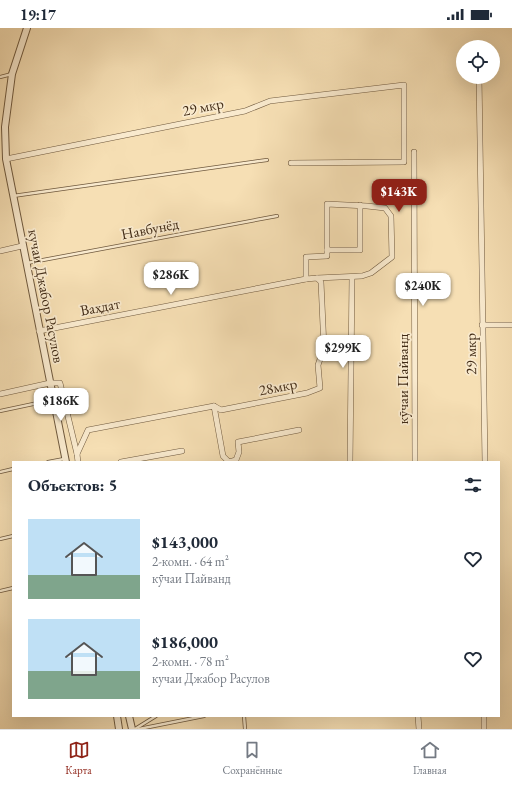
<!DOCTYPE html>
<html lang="ru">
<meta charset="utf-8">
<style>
:root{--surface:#fff;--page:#f2f2f3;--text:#1f2937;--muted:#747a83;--line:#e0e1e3;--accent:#8f2418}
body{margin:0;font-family:"EB Garamond",serif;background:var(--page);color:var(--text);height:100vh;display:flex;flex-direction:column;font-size:15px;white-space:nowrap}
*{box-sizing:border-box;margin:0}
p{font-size:13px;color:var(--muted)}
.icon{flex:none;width:22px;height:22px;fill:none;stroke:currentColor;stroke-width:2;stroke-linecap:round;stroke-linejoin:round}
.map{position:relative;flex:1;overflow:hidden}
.details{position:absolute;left:12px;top:433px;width:488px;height:256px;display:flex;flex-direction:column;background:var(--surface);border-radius:0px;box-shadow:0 4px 16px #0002}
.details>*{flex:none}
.fabs{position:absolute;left:456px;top:12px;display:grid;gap:8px}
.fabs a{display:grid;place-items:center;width:44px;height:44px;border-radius:50%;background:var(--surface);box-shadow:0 4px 16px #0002;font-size:20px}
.price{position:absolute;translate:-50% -34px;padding:0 9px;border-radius:8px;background:#fff;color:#222;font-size:13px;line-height:26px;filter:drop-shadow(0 1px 2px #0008)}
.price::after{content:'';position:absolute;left:50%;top:24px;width:12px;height:9px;margin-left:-6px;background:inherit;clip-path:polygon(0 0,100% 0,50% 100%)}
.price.current{background:var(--accent);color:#fff}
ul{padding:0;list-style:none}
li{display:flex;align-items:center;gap:12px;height:100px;padding:0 16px}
li span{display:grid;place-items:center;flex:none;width:112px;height:80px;border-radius:0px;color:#555}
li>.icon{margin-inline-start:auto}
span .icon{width:48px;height:48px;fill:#fffc;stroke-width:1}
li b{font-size:17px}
h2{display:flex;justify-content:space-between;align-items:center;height:48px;padding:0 16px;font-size:17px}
.status{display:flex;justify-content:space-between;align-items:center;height:28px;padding:0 20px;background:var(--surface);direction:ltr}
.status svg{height:11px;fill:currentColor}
.menu{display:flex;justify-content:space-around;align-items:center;height:56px;border-top:1px solid var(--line);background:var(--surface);font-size:11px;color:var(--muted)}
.menu a{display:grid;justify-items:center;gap:2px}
.menu .current{color:var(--accent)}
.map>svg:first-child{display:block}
</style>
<div class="status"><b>19:17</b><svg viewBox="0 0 49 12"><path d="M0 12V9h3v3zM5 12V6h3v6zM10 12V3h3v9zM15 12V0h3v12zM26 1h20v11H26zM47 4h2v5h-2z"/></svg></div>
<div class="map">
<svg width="512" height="701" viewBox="0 0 512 701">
<rect width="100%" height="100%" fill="#f6dfb4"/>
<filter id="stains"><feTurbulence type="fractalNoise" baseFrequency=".005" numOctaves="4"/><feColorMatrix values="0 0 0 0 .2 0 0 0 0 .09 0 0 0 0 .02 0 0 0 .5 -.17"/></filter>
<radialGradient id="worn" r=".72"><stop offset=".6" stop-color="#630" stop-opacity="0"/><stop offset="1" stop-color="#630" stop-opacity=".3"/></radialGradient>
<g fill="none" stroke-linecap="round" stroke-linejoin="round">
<!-- service casing -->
<g stroke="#6f593e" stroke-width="4">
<g id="service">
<polyline points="0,49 12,46"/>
<polyline points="13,168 267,132"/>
<polyline points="27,235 277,188"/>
<polyline points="0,383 52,372"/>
<polyline points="48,434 64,431"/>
<polyline points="0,444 13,441"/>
<polyline points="0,511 13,508"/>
<polyline points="0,563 13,560"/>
<polyline points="244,688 245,701"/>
<polyline points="135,701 156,688"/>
<polyline points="139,701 204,688"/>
</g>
</g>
<!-- minor casing -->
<g stroke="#6f593e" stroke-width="6">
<g id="minor">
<polyline points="479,49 485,434"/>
<polyline points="414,124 415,434"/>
<polyline points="6,131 245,83 270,73 404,57 404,134 291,135"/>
<polyline points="327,222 360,222 360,177"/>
<polyline points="0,223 22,218"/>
<polyline points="306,251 306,229 327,228 327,176 367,178 385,180 391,188 392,229 371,245 362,248 317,250"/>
<polyline points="482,297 512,297"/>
<polyline points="39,303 306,251 317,250 321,254 324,320 318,337 320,360 307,365 221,382 214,378"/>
<polyline points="0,366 50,355 60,355 77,426"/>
<polyline points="78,434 77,426 88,402 214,378 223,428 229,434 236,432 239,424 238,414 299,402"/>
<polyline points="121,434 182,423"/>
<polyline points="350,434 352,249"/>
<polyline points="418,688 419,701"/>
<polyline points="484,701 484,688"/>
</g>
</g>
<!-- tertiary casing -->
<g stroke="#6f593e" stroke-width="8">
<g id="tertiary">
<polyline points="27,0 12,46 5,99 6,131 66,434"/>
<polyline points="117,688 119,701"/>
<polyline points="129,688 132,701"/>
</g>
</g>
<!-- service -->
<use href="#service" stroke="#f9eace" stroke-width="2.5"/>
<!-- minor -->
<use href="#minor" stroke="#f9eace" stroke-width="5"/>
<!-- tertiary -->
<use href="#tertiary" stroke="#f9eace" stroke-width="6"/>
</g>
<g text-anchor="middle" stroke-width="3.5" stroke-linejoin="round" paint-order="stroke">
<!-- street labels -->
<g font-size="15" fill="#422c17" stroke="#f9eace">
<text transform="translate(203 79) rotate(-11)" y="5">29 мкр</text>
<text transform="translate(150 201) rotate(-11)" y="5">Навбунёд</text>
<text transform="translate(46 268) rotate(79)" y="5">кучаи Джабор Расулов</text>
<text transform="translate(100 279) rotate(-11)" y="5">Ваҳдат</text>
<text transform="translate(471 326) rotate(-91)" y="5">29 мкр</text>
<text transform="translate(403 351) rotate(-90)" y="5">кӯчаи Пайванд</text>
<text transform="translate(278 359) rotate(-11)" y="5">28мкр</text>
</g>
</g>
<rect width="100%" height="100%" filter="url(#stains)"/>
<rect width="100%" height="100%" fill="url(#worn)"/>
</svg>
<div class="fabs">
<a><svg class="icon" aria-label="locate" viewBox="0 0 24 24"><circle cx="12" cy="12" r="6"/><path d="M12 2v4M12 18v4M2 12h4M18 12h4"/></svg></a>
</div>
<b class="price current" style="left:399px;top:185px">$143K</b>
<b class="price" style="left:171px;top:268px">$286K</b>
<b class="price" style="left:423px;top:279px">$240K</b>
<b class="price" style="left:343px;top:341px">$299K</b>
<b class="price" style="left:61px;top:394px">$186K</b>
<section class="details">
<h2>Объектов: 5<svg class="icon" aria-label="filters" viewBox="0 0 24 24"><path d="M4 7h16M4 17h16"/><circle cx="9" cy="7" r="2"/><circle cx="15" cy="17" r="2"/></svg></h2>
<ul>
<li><span style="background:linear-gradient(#bfe0f5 70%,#7fa58c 0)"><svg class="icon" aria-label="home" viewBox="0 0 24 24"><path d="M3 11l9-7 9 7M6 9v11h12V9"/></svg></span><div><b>$143,000</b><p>2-комн. · 64 m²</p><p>кӯчаи Пайванд</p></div><svg class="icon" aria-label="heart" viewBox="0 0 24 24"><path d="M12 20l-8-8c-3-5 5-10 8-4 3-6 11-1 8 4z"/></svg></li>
<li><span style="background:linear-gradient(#bfe0f5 65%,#7fa58c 0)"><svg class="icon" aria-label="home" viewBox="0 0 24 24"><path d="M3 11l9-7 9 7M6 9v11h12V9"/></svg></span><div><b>$186,000</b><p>2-комн. · 78 m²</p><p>кучаи Джабор Расулов</p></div><svg class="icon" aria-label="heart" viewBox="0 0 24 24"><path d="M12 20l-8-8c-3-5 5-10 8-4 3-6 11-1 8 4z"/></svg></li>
</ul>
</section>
</div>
<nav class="menu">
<a class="current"><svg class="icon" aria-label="map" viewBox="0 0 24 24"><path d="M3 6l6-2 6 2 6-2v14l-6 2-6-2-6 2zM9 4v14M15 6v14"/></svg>Карта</a>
<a><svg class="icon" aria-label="saved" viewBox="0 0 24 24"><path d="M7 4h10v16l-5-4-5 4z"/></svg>Сохранённые</a>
<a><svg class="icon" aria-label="home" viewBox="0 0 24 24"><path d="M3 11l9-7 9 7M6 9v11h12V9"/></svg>Главная</a>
</nav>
